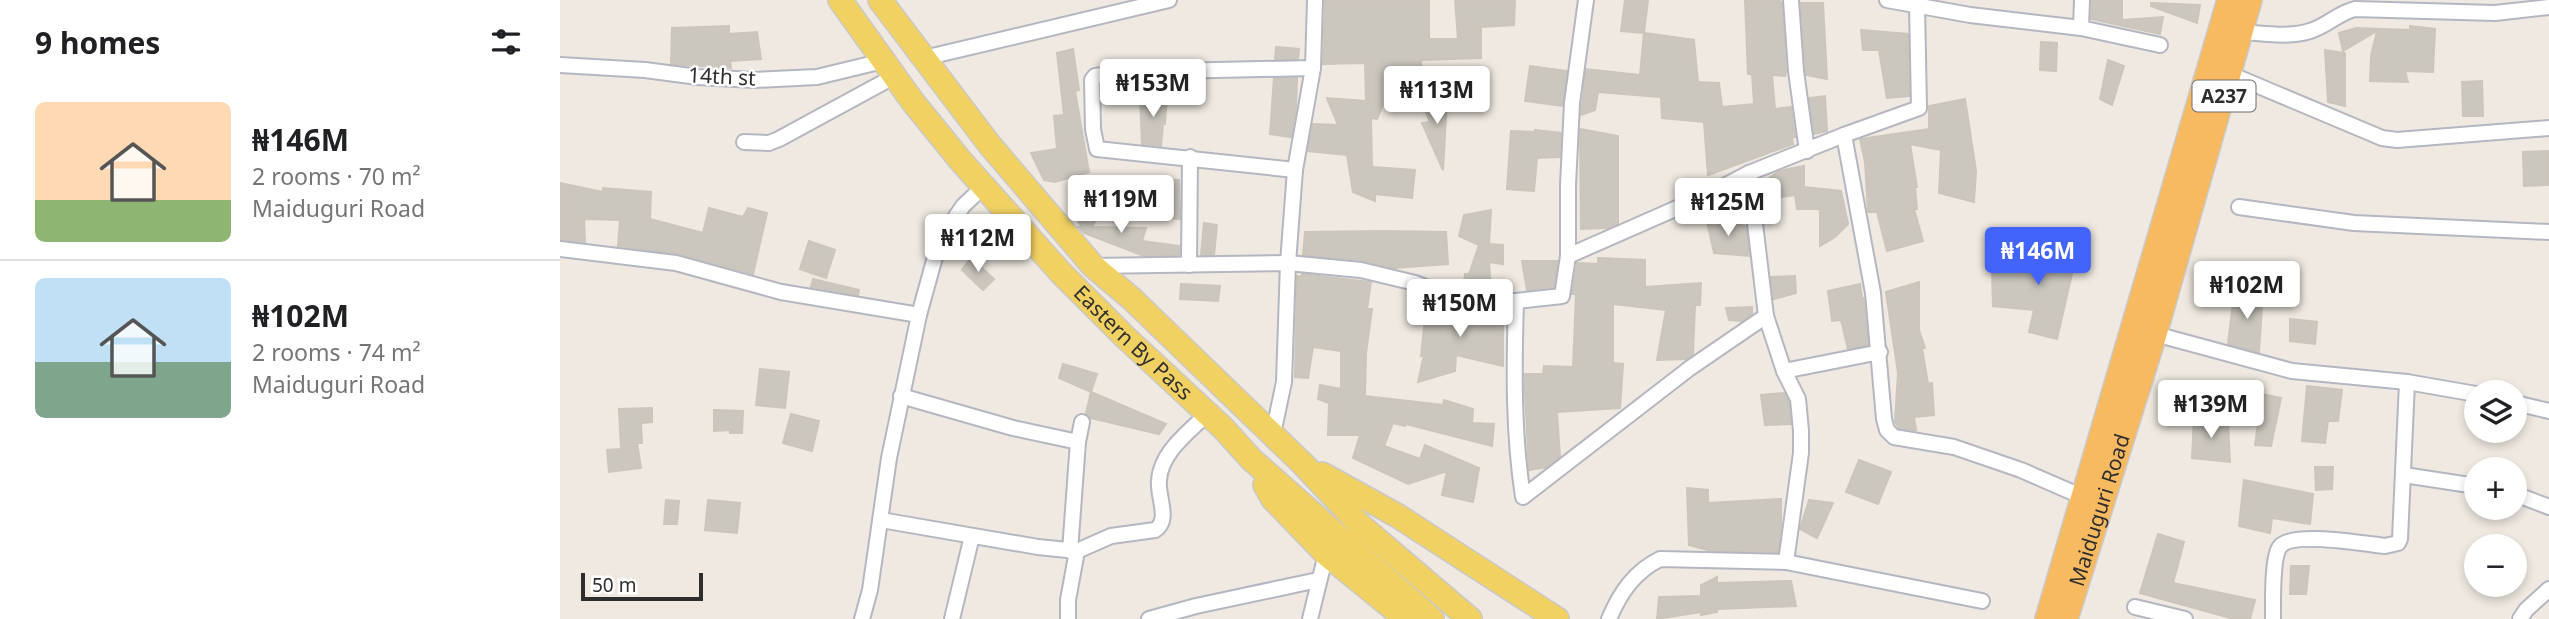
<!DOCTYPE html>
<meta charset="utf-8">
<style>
:root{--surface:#fff;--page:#f6f6f6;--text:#202124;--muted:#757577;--line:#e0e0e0;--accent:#4264fb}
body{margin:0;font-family:"Noto Sans",sans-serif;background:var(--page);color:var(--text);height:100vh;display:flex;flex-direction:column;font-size:26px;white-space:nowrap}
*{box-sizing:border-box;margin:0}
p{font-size:23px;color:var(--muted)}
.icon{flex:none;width:38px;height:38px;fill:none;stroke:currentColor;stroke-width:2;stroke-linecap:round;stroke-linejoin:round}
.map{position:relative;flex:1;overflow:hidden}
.details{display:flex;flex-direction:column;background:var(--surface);width:560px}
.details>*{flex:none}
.fabs{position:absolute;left:1904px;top:380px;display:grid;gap:14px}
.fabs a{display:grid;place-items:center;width:63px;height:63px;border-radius:50%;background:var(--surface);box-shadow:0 4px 10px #0003;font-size:35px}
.scale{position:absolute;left:21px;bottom:18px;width:122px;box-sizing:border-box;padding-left:7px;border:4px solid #2e2e2e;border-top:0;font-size:19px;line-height:24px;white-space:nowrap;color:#2e2e2e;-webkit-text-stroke:5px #fff;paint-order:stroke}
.price{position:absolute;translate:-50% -60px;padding:0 16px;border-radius:7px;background:#fff;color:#222;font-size:23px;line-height:46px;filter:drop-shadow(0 2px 4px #0008)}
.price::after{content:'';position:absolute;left:50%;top:42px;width:21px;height:16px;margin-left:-10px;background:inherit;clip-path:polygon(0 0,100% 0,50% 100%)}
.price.selected{background:var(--accent);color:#fff}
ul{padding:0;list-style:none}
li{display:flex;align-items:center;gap:21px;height:175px;padding:0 35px}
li+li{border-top:2px solid var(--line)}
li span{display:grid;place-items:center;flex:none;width:196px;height:140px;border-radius:10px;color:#555}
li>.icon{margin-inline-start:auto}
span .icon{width:84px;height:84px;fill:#fffc;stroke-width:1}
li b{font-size:30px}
h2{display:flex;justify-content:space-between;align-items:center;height:84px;padding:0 35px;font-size:30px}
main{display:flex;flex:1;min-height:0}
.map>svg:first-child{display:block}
</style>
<main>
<section class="details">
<h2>9 homes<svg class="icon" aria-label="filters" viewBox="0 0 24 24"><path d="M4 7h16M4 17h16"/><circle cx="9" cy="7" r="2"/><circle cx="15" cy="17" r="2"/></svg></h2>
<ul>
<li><span style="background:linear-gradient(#ffd9b3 70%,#8fb573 0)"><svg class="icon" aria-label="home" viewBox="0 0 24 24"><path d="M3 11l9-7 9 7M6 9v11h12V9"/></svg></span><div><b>₦146M</b><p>2 rooms · 70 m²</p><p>Maiduguri Road</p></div></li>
<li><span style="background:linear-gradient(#bfe0f5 60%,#7fa58c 0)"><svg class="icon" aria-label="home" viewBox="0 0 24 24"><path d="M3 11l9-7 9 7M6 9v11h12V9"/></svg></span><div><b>₦102M</b><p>2 rooms · 74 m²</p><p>Maiduguri Road</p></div></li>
</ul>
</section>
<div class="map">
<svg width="1989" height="619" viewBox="0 0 1989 619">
<rect width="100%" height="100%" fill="#efe9e1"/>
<!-- building -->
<g fill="#cbc7bf" stroke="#cbc5ba" stroke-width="2">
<polygon points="765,0 869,0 869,39 898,39 895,0 955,0 954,25 921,27 921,58 861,60 863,91 829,91 817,119 811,118 812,167 855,170 852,198 815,194 815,201 793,192 787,155 748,151 753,124 778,125 767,98 806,101 805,63 763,64"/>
<polygon points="1065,0 1088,0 1084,33 1061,31"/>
<polygon points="1185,0 1219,0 1222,3 1226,72 1225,76 1212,75 1215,109 1231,107 1235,137 1232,137 1233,144 1148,175 1144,122 1102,118 1101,97 1038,92 1035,110 1021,115 1026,69 1080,75 1084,33 1134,40 1138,82 1159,83 1162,107 1194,104 1192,74 1188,74"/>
<polygon points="1532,0 1562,0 1562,20 1603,17 1600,34 1531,19"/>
<polygon points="1241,3 1263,3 1267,79 1246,75"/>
<polygon points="1591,3 1640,5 1637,23 1591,6"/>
<polygon points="169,26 169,34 197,32 201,59 170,61 171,68 111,64 112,28"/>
<polygon points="1850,26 1875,29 1873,72 1845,71 1848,82 1810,81 1811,56 1817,31 1783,51 1779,33 1796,28 1850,30"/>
<polygon points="1301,30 1348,34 1349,96 1327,98 1319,50 1303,50"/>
<polygon points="1481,42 1497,43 1496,71 1480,70"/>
<polygon points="716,47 739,49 738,59 715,59"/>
<polygon points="513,49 519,90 515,91 529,172 495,182 484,180 471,153 497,149 494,116 504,115 497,53"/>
<polygon points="1765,50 1785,53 1785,106 1768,102"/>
<polygon points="1548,60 1564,66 1552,105 1540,99"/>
<polygon points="970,66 1007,71 1002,106 965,101"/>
<polygon points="714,78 737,78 736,107 731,137 710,134"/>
<polygon points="1922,81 1923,116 1903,116 1902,82"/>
<polygon points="607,96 605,124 603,124 601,146 582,144 580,97"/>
<polygon points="1265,96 1267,131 1254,134 1249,98"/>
<polygon points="887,99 883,170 862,123 870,122 862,103"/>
<polygon points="1405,99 1416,171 1414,202 1379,193 1381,150 1350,144 1357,187 1355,187 1357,209 1354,209 1363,241 1327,251 1317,212 1308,212 1305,162 1300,139 1369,129 1369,106"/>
<polygon points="1020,129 1058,136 1058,224 1048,228 1021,229"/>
<polygon points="975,130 1001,133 1000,157 977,158 974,191 947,189 951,131 975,132"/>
<polygon points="1989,151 1989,185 1964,186 1963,152"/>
<polygon points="1244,166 1244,187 1281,191 1288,224 1275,237 1260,246 1260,209 1237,209 1235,195 1202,200 1200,185 1219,171"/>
<polygon points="549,177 619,180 620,219 603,217 605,199 546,190"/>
<polygon points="0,183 43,192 43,188 91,192 90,219 143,233 149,208 183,217 188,208 207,213 193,274 119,254 58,246 60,220 24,219 25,242 0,240"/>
<polygon points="529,202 540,211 532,227 586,228 582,241 620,246 619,255 584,256 524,233 518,227 522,227 512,213"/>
<polygon points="931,210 929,244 943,245 943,264 929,262 931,291 903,291 905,274 909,274 919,245 899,236 904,215"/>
<polygon points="1146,217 1186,226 1189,256 1154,253"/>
<polygon points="644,223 657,225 654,255 641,255"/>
<polygon points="825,231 886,232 888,264 834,268 802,260 743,255 745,232"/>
<polygon points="249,241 275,250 266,278 240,269"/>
<polygon points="1491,241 1518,248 1497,339 1469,332 1474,310 1433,306 1432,270 1488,253"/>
<polygon points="411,258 434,279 423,290 402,270"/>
<polygon points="1038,258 1085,260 1085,287 1141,283 1140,305 1135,305 1133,354 1126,359 1097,360 1106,310 1053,304 1053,363 1063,364 1060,408 997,412 1000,456 987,467 969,470 964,374 983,374 984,366 1013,367 1016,294 1012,294 1017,263 1038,264"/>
<polygon points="962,261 998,261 994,287 967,290"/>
<polygon points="742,274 811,282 807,309 812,309 806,353 805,396 883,405 884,400 913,409 912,423 934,424 932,446 846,424 845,426 833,423 824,446 860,459 865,445 919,468 913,502 882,495 887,471 848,484 793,458 800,435 768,435 769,403 758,399 760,385 781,389 781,351 753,347 748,378 735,377 737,276 741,277"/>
<polygon points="1235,276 1236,293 1214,299 1211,277"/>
<polygon points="253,279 299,290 298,295 251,287"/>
<polygon points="1359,282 1359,330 1365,348 1362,348 1368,384 1372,383 1374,415 1354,417 1356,430 1352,430 1339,428 1335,422 1338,373 1326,292"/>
<polygon points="621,284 660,286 658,301 620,299"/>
<polygon points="1300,284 1302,299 1304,298 1308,345 1288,349 1281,320 1272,321 1268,291"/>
<polygon points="1683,289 1703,291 1699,352 1668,344 1673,302 1683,303"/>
<polygon points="887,306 901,311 943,311 943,366 896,355 895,371 858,382 864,355 861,356 866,309"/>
<polygon points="1192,307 1192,314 1182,321 1169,320 1166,308"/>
<polygon points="1730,319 1757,322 1755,344 1730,341"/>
<polygon points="503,364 537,374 531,392 499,378"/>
<polygon points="200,369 229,372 225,408 196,405"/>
<polygon points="1747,386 1782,390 1778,421 1768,421 1765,443 1742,441"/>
<polygon points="531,392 606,424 599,434 531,418 526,413"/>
<polygon points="1224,393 1229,402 1231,424 1205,425 1201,395"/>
<polygon points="1702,394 1721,398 1711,446 1695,445"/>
<polygon points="92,408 92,422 81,423 82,443 77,443 81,468 49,472 47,450 61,449 59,409"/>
<polygon points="154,410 183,411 182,433 170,433 170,430 154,431"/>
<polygon points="231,414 259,421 252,451 223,443"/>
<polygon points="1634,418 1668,421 1670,462 1632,458"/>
<polygon points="1299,460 1331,472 1318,504 1286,492"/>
<polygon points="1755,467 1773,467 1772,489 1756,490"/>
<polygon points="1684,480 1753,494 1750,524 1712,518 1710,533 1679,526"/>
<polygon points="1127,488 1148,490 1148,503 1221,499 1221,529 1218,552 1151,551 1129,545"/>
<polygon points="106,500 119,501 117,524 104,524"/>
<polygon points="148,500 180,503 177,533 145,530"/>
<polygon points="1249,500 1273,503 1257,538 1240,529"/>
<polygon points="1598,534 1624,542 1613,583 1695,600 1690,619 1674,619 1580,593"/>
<polygon points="1731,566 1749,566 1746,594 1730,594"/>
<polygon points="1157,577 1157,583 1231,581 1236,606 1157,609 1157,612 1141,615 1141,612 1097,619 1099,597 1141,596 1141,585"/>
</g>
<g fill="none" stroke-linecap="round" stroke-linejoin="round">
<!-- minor casing -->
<g stroke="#b4b7c1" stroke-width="18">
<g id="minor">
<polyline points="1231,0 1236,71 1247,151"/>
<polyline points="1327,0 1410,15 1521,28 1600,45"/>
<polyline points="1521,28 1522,0"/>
<path d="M1681 32C1702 33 1729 38 1750 31 1767 26 1778 13 1795 9L1935 13 1989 7"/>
<polyline points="364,58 609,0"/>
<polyline points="0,65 85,70 138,77 194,80 257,77 323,61"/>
<polyline points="1670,74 1822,138 1837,140 1989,128"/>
<polyline points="1284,135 1313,293 1324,419 1327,430 1334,437 1394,447 1461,470 1523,497"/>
<polyline points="184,142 209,143 219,139 335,76"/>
<polyline points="735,170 537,149 533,129 532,80 535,76 565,72 753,68"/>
<polyline points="1189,173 1206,316 1224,371 1238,399 1241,431 1241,453 1226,562"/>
<polyline points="1679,207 1794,223 1989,232"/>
<polyline points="0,249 116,263 221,292 359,315"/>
<polyline points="1008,256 1008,185 1012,103 1026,0"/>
<polyline points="629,265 630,157"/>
<polyline points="533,266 728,263 801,270 855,283 901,301 956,301 1002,296 1008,256 1149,194 1189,173 1284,135 1359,108 1357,5"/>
<path d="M956 301C954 367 953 432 963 497L1130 368 1206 316"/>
<polyline points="1595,334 1732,371 1847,382 1916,394"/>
<polyline points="1224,371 1320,352"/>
<polyline points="341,396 453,428 518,442"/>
<polyline points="1955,403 1989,411"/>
<polyline points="713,434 724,382 728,263 735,170 753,68 755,0"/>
<polyline points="1844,475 1916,486"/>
<polyline points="1955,494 1989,507"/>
<polyline points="321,520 478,547 517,551"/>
<polyline points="510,551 518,442 522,422"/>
<polyline points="1575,607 1625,619"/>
<polyline points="302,619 310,590 329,458 359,315 375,257 388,228 403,206 424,186"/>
<polyline points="392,619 412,536"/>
<path d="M508 619V600L517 551 551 536 595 530C611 520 597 497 599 480 601 452 629 432 647 414"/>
<polyline points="589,619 636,606 758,580"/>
<polyline points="750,619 766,554"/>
<path d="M1049 619C1060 593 1074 572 1100 559L1226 562 1422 601"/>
<path d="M1713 619C1713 604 1712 560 1719 548 1729 530 1805 544 1825 546L1838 543 1840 539 1847 382"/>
<polyline points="1960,619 1966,610 1989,589"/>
</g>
</g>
<!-- primary casing -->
<g stroke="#c9c9c9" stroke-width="26">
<g id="primary">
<path id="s1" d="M280 0 353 102 400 160 502 274 565 337 663 428 692 460 872 619"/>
<polyline points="320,0 429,144 533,266 572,299 743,464 800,525 910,619"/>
<polyline points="762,474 838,516 997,619"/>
<polyline points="705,485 713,499 766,554 846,619"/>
</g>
</g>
<!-- trunk casing -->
<g stroke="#c9c9c9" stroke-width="26">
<g id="trunk">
<polyline points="1487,619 1669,0"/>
<path id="s2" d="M1506 619 1595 334 1690 0"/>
</g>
</g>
<!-- minor -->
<use href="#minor" stroke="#fff" stroke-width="14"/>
<!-- primary -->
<use href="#primary" stroke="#f2d163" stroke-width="23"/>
<!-- trunk -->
<use href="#trunk" stroke="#f8ba60" stroke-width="23"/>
</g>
<g text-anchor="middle" stroke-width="5" stroke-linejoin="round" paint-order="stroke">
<!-- shield labels -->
<rect fill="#fff" stroke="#6d6d6d" stroke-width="2" x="1632.5" y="80.5" width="63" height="31" rx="5"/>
<g font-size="19" font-weight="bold" fill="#2e2e2e">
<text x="1664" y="103">A237</text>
</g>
<!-- street labels -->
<g font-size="21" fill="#2e2e2e" stroke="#fff">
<text transform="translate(162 77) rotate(3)" y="7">14th st</text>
<text dy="7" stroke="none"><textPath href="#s1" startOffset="452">Eastern By Pass</textPath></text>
<text dy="7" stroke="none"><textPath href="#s2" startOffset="114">Maiduguri Road</textPath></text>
</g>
</g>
</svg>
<div class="fabs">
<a><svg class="icon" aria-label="layers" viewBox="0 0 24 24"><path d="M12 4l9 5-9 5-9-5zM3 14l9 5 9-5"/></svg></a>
<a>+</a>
<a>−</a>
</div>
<div class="scale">50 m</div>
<b class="price" style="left:593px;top:119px">₦153M</b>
<b class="price" style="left:877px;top:126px">₦113M</b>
<b class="price" style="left:561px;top:235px">₦119M</b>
<b class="price" style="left:1168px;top:238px">₦125M</b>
<b class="price" style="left:418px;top:274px">₦112M</b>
<b class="price selected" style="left:1478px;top:287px">₦146M</b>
<b class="price" style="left:1687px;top:321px">₦102M</b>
<b class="price" style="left:900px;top:339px">₦150M</b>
<b class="price" style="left:1651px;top:440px">₦139M</b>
</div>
</main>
